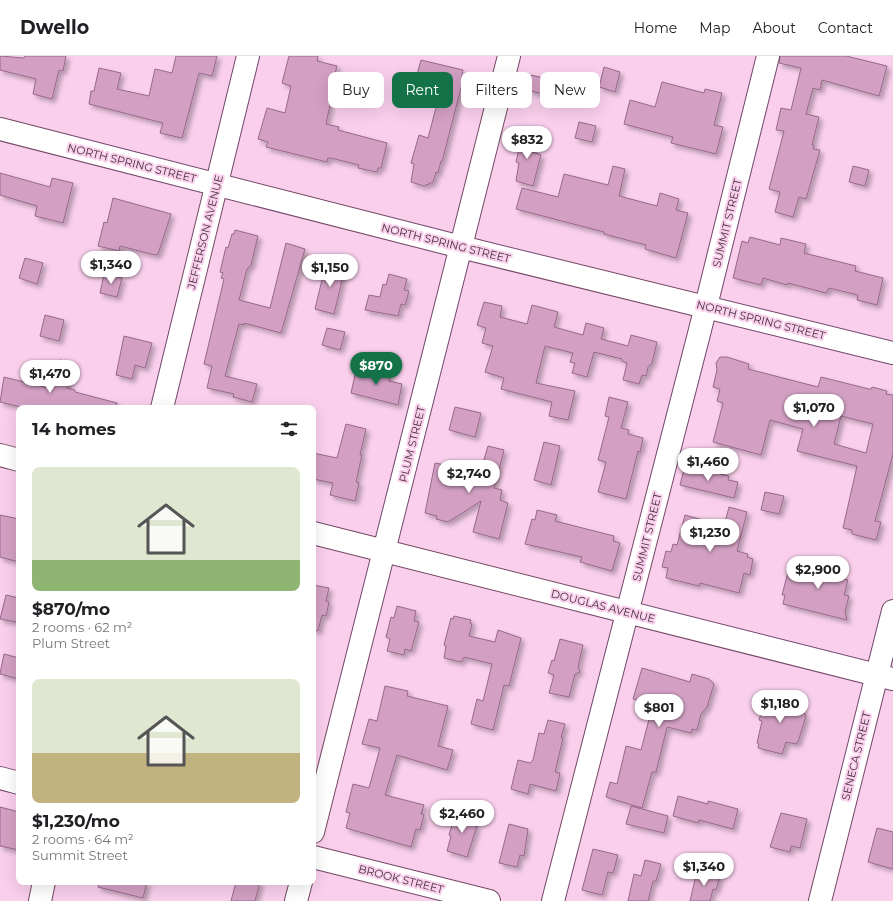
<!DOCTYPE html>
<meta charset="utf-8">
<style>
:root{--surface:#fff;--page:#f2f2f2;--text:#202124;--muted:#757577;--line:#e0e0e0;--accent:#137248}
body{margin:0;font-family:Montserrat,sans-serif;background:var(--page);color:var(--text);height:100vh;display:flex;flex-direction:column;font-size:15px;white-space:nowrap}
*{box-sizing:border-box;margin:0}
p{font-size:13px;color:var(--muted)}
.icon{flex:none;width:22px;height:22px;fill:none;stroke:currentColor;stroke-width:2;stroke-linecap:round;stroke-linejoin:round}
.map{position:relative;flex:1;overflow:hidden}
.sheet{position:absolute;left:16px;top:349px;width:300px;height:480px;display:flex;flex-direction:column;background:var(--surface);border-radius:8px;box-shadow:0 4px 16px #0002}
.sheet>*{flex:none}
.top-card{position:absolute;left:328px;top:16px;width:380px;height:36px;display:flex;gap:8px}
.price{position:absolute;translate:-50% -34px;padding:0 9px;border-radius:14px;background:#fff;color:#222;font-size:13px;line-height:26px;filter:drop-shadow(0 1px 2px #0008)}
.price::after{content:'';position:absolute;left:50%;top:24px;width:12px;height:9px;margin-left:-6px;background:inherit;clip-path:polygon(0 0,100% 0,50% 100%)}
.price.current{background:var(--accent);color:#fff}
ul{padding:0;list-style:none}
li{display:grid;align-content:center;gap:8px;height:212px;padding:0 16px}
li span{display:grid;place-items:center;height:124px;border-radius:8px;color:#555}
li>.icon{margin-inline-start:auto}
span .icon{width:72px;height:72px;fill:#fffc;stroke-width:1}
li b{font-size:17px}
h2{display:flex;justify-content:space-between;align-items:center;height:48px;padding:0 16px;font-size:17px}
.pill{padding:0 14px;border-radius:8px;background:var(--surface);box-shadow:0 4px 16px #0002;font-size:14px;line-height:36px}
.pill.current{background:var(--accent);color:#fff}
header{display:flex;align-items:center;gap:24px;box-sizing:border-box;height:56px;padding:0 20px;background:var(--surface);border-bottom:1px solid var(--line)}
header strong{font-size:19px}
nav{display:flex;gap:22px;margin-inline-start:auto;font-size:14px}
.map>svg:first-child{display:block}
</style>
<header>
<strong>Dwello</strong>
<nav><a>Home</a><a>Map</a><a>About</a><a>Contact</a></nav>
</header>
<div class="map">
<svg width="893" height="845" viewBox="0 0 893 845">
<defs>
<filter id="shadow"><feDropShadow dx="3.5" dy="3.5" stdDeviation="2" flood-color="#0004"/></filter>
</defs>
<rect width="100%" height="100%" fill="#f9cfec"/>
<!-- building -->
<g fill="#d3a0c3" stroke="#976889" fill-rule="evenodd" filter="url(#shadow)">
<polygon points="0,0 24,2 25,0 66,0 63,15 59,14 52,43 33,38 36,23 0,14"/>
<polygon points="176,0 217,0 212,20 199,17 182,82 160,77 163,67 89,48 91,35 94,35 99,12 121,17 117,33 149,40 155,13 172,17"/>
<polygon points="289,0 318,0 317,5 337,10 333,25 335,25 326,68 339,71 338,74 387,87 381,112 378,112 377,116 358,112 359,109 331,102 328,102 327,106 266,91 268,86 258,83 267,52 285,57 291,30 282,27"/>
<polygon points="780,0 846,0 887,10 879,40 822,24 820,34 813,32 806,58 819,61 812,89 814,89 813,93 820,94 806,143 799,141 793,161 775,156 780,136 769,133 784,75 776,74 781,52 791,54 801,12 779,7"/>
<polygon points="421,4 463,14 461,23 463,24 442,106 441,105 438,117 436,116 433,126 424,130 411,126 414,108 411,107 419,79 428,82 439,40 437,40 438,36 414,30"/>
<polygon points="604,11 620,16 615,36 599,31"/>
<polygon points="531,19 573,29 569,45 528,34"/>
<polygon points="662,26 704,37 705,33 722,37 714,69 723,71 716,98 671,87 673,81 624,68 630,44 655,51"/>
<polygon points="579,66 596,70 592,86 575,82"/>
<polygon points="523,76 536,79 532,96 541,99 533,130 516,125 519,107 516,106"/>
<polygon points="613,110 625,113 619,140 657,150 660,137 679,143 676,154 688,157 676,202 645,193 646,189 604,178 604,176 516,153 522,132 558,141 564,118 608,129"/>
<polygon points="853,110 869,114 865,130 849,126"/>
<polygon points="0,117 50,131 52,122 73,127 63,167 35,160 37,150 0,139"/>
<polygon points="113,142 171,158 158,198 155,199 120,190 119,195 98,190 104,166 107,167"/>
<polygon points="235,174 258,180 251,209 247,213 239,244 270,252 286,187 305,193 281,277 244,267 244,269 239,268 225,320 257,328 252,346 233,341 234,338 207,332 212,310 204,308 224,223 221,222 223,217 220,216 226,191 228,192 232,178 234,178"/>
<polygon points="750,181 780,189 781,182 806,188 804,197 856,210 855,215 883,222 877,249 857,244 858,239 829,232 826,237 788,227 787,229 763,222 761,229 733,222 742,185 748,187"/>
<polygon points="25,202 43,207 37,228 19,222"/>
<polygon points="326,207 345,212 334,258 315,253"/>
<polygon points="104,218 122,222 117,241 100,237"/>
<polygon points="389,218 407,223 404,234 409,235 405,249 401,248 398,260 365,254 369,239 380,241 383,228 386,229"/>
<polygon points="484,246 502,250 500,261 527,268 532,249 558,256 554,271 583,279 586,267 604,272 601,283 628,290 631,279 657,286 652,307 648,311 646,320 642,319 639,328 623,324 627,307 622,305 622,303 594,296 587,321 572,317 575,307 570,306 573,297 545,290 536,327 575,335 568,364 549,360 552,346 501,333 504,322 485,316 493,290 482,287 486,272 477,269"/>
<polygon points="45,259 64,264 59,285 40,280"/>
<polygon points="327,272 345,276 340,294 322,289"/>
<polygon points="124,280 152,287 145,312 135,309 132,323 116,319"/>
<path d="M720 301H727L749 308 748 313 818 331 821 321 869 333H871L872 331 887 335 886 338 893 339V398L875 465 881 466 876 484 852 478V474L843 472 857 410 797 395 803 373 770 364 761 399 713 386 723 347 717 345 720 333 713 331 717 314 716 307ZM841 360 873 368 866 397 834 388Z"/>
<polygon points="60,304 74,307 67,332 75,334 75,336 117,347 116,352 25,352 0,346 4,321 52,333"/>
<polygon points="357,310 390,318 389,325 402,328 398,349 351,337"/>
<polygon points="609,341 628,346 621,372 629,374 628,378 643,382 640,396 638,395 626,443 598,436 606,406 598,404 609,361 605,360"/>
<polygon points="455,351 481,357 475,381 449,374"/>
<polygon points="346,368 366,373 360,399 362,399 356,426 359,427 355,445 330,439 333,427 313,423 313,397 337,402"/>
<polygon points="544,386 560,390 551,429 534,424"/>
<polygon points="488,390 504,394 494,432 502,434 500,444 508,447 499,483 473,476 481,445 448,466 436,463 437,460 425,457 435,407 450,410 451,407 481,414"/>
<polygon points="685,409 729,420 728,424 738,426 734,442 680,429"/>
<polygon points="765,436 784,440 779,458 761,454"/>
<polygon points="729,451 747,456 737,495 748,498 747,501 753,503 750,519 744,517 739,537 700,527 699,530 666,522 668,512 662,511 666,495 671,496 673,488 677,489 685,459 724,470"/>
<polygon points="537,454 557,459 555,465 614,480 613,485 620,487 612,515 580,506 582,501 525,488 532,463 535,464"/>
<polygon points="0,459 19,463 19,506 0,501"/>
<polygon points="827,502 843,506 839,522 848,524 844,539 849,540 845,555 847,564 783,548 785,539 782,539 789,512 822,519"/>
<polygon points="313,529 329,532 326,545 329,546 326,560 322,559 318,575 313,574"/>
<polygon points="6,539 19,542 19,555 16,566 0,563"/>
<polygon points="397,550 416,555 414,565 419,566 411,595 405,593 404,599 387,595 390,583 386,581 391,561 394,562"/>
<polygon points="454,560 471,564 470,567 472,568 469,580 495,586 498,574 521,582 509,630 504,629 493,674 471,668 477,643 483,645 492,608 464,601 461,606 444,602 446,590 444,589 451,562 453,563"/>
<polygon points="560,583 583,589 578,611 580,616 575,618 569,641 549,637 554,619 548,617 552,604 554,605"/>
<polygon points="4,598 19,602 19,623 0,618"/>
<polygon points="642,612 690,626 692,618 709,623 714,628 707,651 701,658 697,674 692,673 691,677 667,671 656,716 652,716 642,752 606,741 610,726 617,728 626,690 641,694 653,648 633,643"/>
<polygon points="385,630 408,635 407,640 448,650 438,690 453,694 447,714 397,699 385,739 424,749 421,758 424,759 420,774 416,773 411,791 346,772 350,757 346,756 353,728 369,732 380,692 362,688 369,663 377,665"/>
<polygon points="767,638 797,647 806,660 798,686 797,686 796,688 786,686 782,698 758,692 759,688 757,687 762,665 759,664"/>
<polygon points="548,664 565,668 561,682 563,682 555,716 560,717 556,735 530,728 528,738 511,733 518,704 530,707 533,704 539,677 544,678"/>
<polygon points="678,740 708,748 708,745 738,753 733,773 699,764 698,767 673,760"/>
<polygon points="631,750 668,760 664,777 626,768"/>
<polygon points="0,751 19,756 19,794 0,790"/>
<polygon points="456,755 474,760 472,769 477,770 467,801 447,795 451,780 449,779"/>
<polygon points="781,757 807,763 800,792 791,790 790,796 770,791"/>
<polygon points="509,768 528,773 524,800 520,799 517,811 499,807"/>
<polygon points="877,772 893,776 893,813 868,806"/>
<polygon points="593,793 618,799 613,817 608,816 602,839 582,834"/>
<polygon points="645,804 661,808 656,825 653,825 648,845 628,845 634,818 641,820"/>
<polygon points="697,815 720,821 716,834 713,833 710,845 690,845"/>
<polygon points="99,826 147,826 143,842 98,831"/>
<polygon points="236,826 260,826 255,845 231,845"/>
</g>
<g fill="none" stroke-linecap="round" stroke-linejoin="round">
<!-- minor casing -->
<g stroke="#734767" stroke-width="24">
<g id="minor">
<polyline points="0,73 461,191 893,297"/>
<polyline points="162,352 248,0"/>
<polyline points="0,399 19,404"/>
<polyline points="313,477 893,623"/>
<polyline points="0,722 19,727"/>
<polyline points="313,776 509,0"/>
<polyline points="313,801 489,845"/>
<polyline points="40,845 44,826"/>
<polyline points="296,845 301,826"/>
<polyline points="553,845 700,274 768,0"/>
<polyline points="820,845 893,555"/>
</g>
</g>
<!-- minor -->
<use href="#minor" stroke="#fff" stroke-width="22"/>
</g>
<g text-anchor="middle" stroke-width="4" stroke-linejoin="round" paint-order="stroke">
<!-- street labels -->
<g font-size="11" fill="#45303e" stroke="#f9cfec">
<text transform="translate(132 107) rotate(14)" y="4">NORTH SPRING STREET</text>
<text transform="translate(727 167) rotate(-76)" y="4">SUMMIT STREET</text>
<text transform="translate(205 176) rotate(-76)" y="4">JEFFERSON AVENUE</text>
<text transform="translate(446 187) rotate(14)" y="4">NORTH SPRING STREET</text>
<text transform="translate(761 264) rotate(14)" y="4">NORTH SPRING STREET</text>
<text transform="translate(412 388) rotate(-76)" y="4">PLUM STREET</text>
<text transform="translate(647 481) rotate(-76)" y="4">SUMMIT STREET</text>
<text transform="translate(603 550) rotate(14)" y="4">DOUGLAS AVENUE</text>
<text transform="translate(856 700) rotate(-76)" y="4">SENECA STREET</text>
<text transform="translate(401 823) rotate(14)" y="4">BROOK STREET</text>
</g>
</g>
</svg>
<b class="price" style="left:527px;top:104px">$832</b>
<b class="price" style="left:111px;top:229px">$1,340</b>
<b class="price" style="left:330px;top:232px">$1,150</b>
<b class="price current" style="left:376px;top:330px">$870</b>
<b class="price" style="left:50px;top:338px">$1,470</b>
<b class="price" style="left:814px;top:372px">$1,070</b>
<b class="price" style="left:708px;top:426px">$1,460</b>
<b class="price" style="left:469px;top:438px">$2,740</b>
<b class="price" style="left:710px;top:497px">$1,230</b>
<b class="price" style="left:818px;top:534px">$2,900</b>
<b class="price" style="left:780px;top:668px">$1,180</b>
<b class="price" style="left:659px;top:672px">$801</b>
<b class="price" style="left:462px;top:778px">$2,460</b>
<b class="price" style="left:704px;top:831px">$1,340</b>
<div class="top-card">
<a class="pill">Buy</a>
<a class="pill current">Rent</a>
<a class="pill">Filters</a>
<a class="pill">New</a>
</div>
<section class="sheet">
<h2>14 homes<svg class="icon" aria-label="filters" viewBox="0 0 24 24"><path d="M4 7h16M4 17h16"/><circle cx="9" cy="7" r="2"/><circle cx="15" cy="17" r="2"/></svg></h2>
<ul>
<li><span style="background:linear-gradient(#dfe7d0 75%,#8fb573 0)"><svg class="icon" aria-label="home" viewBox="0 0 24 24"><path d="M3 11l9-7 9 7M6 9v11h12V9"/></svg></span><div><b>$870/mo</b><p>2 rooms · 62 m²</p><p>Plum Street</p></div></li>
<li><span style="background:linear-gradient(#dfe7d0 60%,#c2b280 0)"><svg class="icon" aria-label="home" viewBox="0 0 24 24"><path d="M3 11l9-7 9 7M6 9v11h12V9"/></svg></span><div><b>$1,230/mo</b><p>2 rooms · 64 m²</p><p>Summit Street</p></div></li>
</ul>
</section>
</div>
